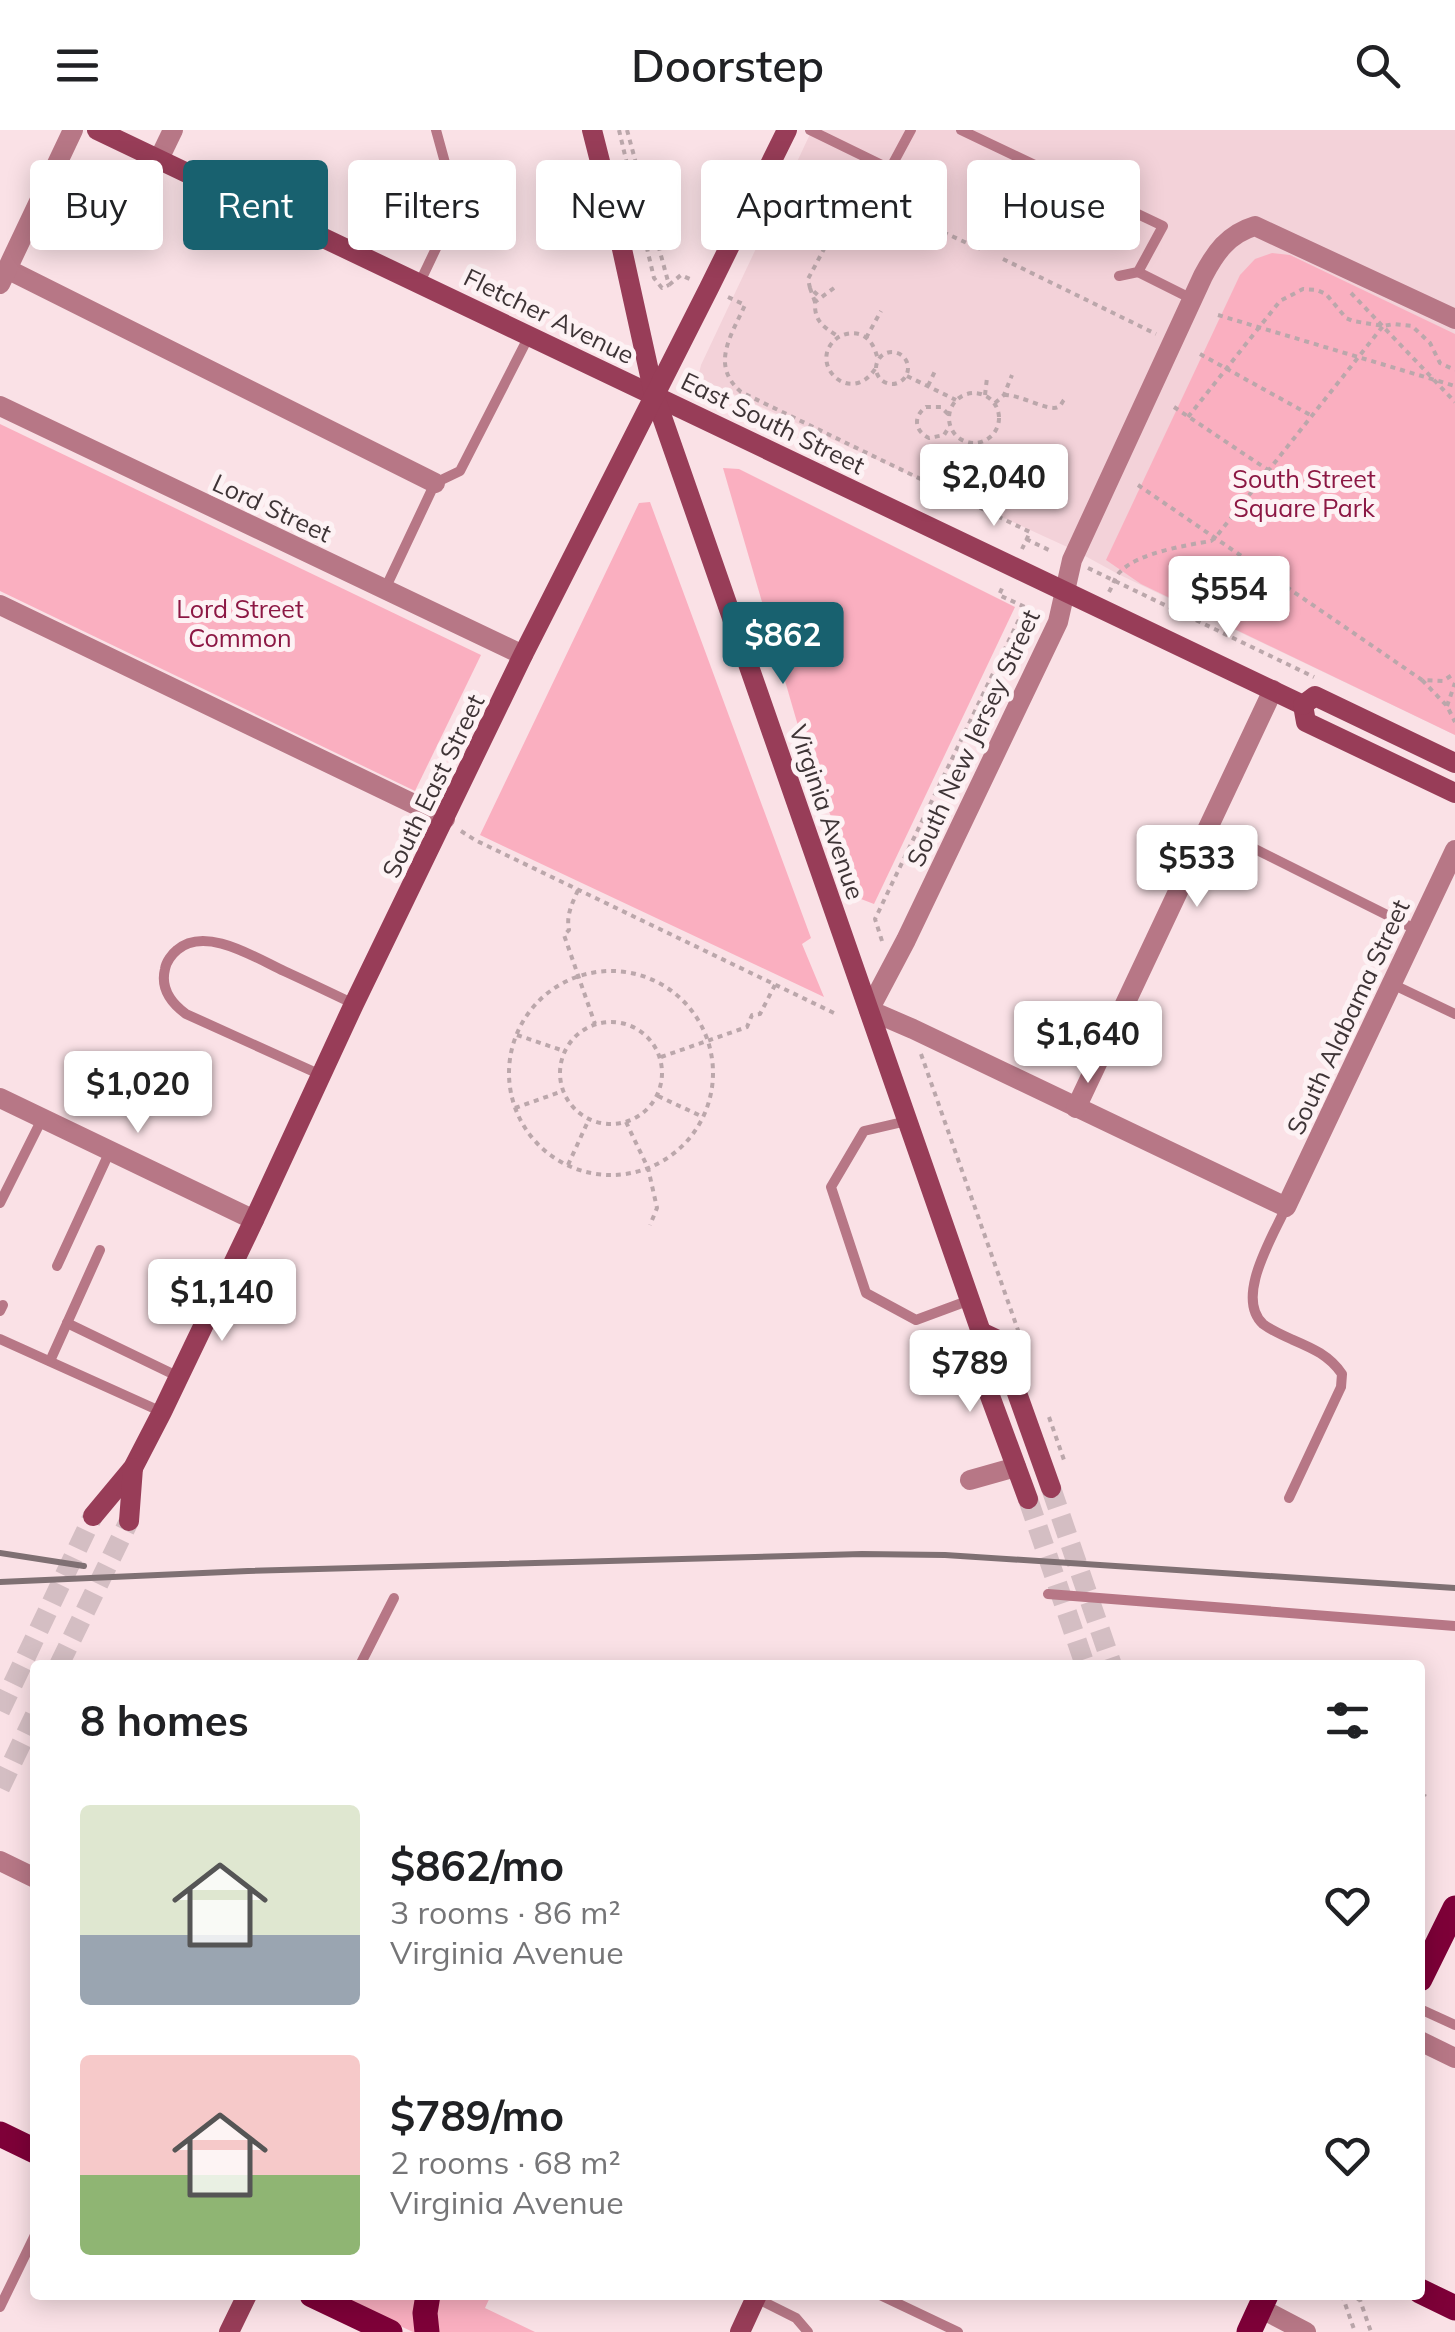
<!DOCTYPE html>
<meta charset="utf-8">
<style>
:root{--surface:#fff;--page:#f6f6f6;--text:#202124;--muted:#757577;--accent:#18616f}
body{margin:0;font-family:Mulish,sans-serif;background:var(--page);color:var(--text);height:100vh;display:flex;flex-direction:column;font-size:38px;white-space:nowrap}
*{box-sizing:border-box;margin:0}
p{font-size:32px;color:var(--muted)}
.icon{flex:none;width:55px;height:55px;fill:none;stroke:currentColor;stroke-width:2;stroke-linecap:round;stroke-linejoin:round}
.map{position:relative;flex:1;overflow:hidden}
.side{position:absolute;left:30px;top:1530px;width:1395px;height:640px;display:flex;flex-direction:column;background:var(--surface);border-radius:10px;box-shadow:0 5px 25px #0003}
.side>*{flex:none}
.guide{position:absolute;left:30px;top:30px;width:1395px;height:90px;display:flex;gap:20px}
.price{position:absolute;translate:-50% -85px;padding:0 22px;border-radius:10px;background:#fff;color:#222;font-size:32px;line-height:65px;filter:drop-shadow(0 2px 5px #0008)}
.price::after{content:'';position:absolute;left:50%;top:60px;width:30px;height:22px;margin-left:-15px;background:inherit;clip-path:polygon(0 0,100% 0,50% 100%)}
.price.on{background:var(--accent);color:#fff}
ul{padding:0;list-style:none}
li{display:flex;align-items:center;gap:30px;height:250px;padding:0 50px}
li span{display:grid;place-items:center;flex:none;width:280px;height:200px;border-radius:10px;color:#555}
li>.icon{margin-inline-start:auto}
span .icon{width:120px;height:120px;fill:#fffc;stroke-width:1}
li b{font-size:42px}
h2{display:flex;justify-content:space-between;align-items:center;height:120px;padding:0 50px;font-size:42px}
.chip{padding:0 35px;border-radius:10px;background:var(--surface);box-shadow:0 5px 25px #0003;font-size:35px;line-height:90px}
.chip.on{background:var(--accent);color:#fff}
header{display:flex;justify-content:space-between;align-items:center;height:130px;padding:0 50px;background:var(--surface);font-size:45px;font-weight:600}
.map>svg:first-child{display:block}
</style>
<header><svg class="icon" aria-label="menu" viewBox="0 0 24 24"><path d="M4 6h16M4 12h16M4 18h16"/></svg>Doorstep<svg class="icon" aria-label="search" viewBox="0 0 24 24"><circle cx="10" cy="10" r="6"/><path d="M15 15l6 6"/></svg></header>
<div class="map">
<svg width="1455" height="2202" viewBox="0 0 1455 2202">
<rect width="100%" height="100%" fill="#fae1e6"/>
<!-- built -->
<polygon fill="#f3d2d9" points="812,0 1455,0 1455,605 1118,444 1076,421 698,248 701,235"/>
<!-- green -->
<g fill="#faafc0">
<polygon points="1272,123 1290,125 1455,204 1455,605 1141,454 1106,430 1240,145 1255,129"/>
<polygon points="0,294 481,525 415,661 0,461"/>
<polygon points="723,338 739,339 1015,477 874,774 861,769 799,599"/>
<polygon points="650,372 811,808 802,814 824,867 480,705 639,373"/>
<polygon points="334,2165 491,2165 485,2178 535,2202 413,2202"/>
</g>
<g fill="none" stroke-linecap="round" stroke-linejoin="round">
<!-- secondary-tunnel -->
<g stroke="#d4bec3" stroke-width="20" stroke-dasharray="20 10" stroke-linecap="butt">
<polyline points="1051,1358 1112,1535"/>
<polyline points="1028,1369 1085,1535"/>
<polyline points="59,1535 129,1391"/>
<polyline points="0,1581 93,1386"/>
<polyline points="0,1658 35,1585"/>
</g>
<!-- path -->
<g stroke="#bba7ab" stroke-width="4" stroke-dasharray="5 5" stroke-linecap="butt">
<polyline points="619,0 654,148 662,158 669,155"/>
<polyline points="627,0 669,155"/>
<polyline points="864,91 861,78 864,71"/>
<polyline points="934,108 945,103 980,119"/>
<polyline points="1003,129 1156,204"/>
<polyline points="669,155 681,145 692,150"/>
<polyline points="810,158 808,149 848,74 865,71 899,90 916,95 922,103 922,115 933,108 922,103"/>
<path d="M834 158 815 172C814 192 824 197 839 207"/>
<polyline points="1351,163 1455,272"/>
<path d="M728 167 745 175C731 206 710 235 741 262L1030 402 1022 419"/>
<polyline points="815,172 810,158 820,167"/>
<polyline points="1218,185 1455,256"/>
<polyline points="866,208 881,181"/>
<circle cx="892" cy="238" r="16"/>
<polyline points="1200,224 1312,286"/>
<path d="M875 239C850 277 807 233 836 209 842 204 851 202 859 204 871 208 875 218 878 230"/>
<polyline points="907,246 956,270"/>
<polyline points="928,256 936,239"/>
<circle cx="974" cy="288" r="25"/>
<polyline points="985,265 987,248"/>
<path d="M1004 265C1019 264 1049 282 1058 277 1061 276 1062 272 1064 270"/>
<polyline points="995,273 1004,265 1012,245"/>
<polyline points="1174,277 1268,340"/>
<path d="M948 284 941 277H926C913 286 914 301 929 308L944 305 949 297"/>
<polyline points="1188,287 1280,171 1303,159 1317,160 1326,164 1346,188 1353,191 1383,196 1394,194 1412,196 1430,213 1440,233 1455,240"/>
<polyline points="1138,355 1422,550 1443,551 1455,543"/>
<polyline points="1026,409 1053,422"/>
<polyline points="1088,438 1314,547"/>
<path d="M1109 462C1113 455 1115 446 1121 441 1138 423 1187 415 1211 411L1215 408 1383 196"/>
<polyline points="1422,550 1447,576 1455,592"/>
<polyline points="1447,576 1455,553"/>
<polyline points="461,701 475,710 834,883"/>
<path d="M578 760C572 774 566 785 569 800L564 805 595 894"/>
<polyline points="882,811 875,789 1025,477 999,465 1004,454"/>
<circle cx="611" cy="943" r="102"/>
<circle cx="611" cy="943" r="51"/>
<polyline points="517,905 564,921"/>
<polyline points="921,924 1019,1203"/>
<polyline points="661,927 747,897 752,885 760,884 775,855"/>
<polyline points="658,966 703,987"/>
<polyline points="515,978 563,961"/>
<polyline points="626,992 648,1038 657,1078 650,1095"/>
<polyline points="568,1035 589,989"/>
<polyline points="1049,1287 1064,1330"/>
<polyline points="1420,1675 1425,1664"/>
<polyline points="1342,2165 1355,2202"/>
<polyline points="1348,2165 1360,2170 1371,2202"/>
</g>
<!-- lane -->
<g stroke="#b77786" stroke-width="10">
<polyline points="810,0 890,39 911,0"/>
<polyline points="961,0 1163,96 1138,142 1119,146"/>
<polyline points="1138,142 1192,169"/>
<polyline points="420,152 450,89 455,69 436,0"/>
<polyline points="385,459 435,353 460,341 529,206"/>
<polyline points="1209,696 1417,800"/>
<polyline points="1392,854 1455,884"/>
<path d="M321 945 186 884C171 873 160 859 165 839 166 832 172 824 177 820 205 795 256 828 284 841 308 852 331 863 354 874"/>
<polyline points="907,991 864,1001 831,1057 866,1163 916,1190 970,1170"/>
<polyline points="0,1073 42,989"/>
<path d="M1286 1077C1274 1105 1234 1167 1263 1194 1271 1200 1282 1205 1291 1209 1312 1218 1329 1225 1342 1244L1341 1257 1289 1368"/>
<polyline points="57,1136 110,1021"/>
<polyline points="0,1181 3,1175"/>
<polyline points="67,1193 179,1247"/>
<polyline points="0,1209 162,1282"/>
<polyline points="50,1231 100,1120"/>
<polyline points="1048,1464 1455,1496"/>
<polyline points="360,1535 394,1468"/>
<polyline points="1420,1879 1455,1895"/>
<polyline points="880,2165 958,2202"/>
<polyline points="756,2168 796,2188 808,2202"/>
<polyline points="0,2177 35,2105"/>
</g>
<!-- street -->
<g stroke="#b77786" stroke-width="20">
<polyline points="159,29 173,0"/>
<polyline points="7,139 435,353"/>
<polyline points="0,154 73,0"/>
<path d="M1455 189 1255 96C1228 104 1215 123 1203 146L1072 430 1058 492 906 810 869 880 913 899 1286 1077 1455 720"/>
<polyline points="0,276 523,525"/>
<polyline points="0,475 445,689"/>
<polyline points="0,968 254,1090"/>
<polyline points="1076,978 1273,560"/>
<polyline points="970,1350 1016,1337"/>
<polyline points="0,1731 35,1748"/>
<polyline points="1420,1911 1455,1928"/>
<polyline points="1260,2178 1306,2202"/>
</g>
<!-- secondary -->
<g stroke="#983d58" stroke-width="20">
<polyline points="97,0 1303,575"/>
<polyline points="592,0 620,110 654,264 981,1202 973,1220 1028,1369"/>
<polyline points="1303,575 1306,592 1455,663"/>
<polyline points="1303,575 1315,566 1455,633"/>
<polyline points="981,1202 998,1210 1051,1358"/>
<polyline points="93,1386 133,1338 162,1282 254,1090 354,874 523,525 709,158 787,0"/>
<polyline points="129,1391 133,1338"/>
<polyline points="229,2202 247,2165"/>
<polyline points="740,2202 757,2165"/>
</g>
<!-- primary -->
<g stroke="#7e0038" stroke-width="25">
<polyline points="1420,1849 1455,1778"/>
<polyline points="0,2004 35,2021"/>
<polyline points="1420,2161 1455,2178"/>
<polyline points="312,2165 390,2202"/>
<polyline points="427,2202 425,2183 428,2165"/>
<polyline points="1249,2202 1266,2165"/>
</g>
<!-- rail -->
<g stroke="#7f7073" stroke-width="6">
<polyline points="0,1423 84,1436"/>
<polyline points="0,1452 248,1441 862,1424 945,1425 1455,1458"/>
</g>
</g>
<g text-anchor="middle" stroke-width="10" stroke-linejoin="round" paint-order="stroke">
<!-- street labels -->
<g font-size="25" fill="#3e3436" stroke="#fdf2f4">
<text transform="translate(549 186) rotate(26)" y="9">Fletcher Avenue</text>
<text transform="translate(773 293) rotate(26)" y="9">East South Street</text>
<text transform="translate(272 378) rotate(25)" y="9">Lord Street</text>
<text transform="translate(973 608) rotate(-65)" y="9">South New Jersey Street</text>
<text transform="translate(433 656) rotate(-64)" y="9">South East Street</text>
<text transform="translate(827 682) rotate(71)" y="9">Virginia Avenue</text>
<text transform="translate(1348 887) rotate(-65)" y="9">South Alabama Street</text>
</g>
<!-- park labels -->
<g font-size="25" fill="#8c1844" stroke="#fdf2f4">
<text x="1304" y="358">South Street<tspan x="1304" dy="29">Square Park</tspan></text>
<text x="240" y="488">Lord Street<tspan x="240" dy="29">Common</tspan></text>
</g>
</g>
</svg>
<b class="price" style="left:994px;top:399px">$2,040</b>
<b class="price" style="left:1229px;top:511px">$554</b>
<b class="price on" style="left:783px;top:557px">$862</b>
<b class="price" style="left:1197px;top:780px">$533</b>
<b class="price" style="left:1088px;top:956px">$1,640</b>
<b class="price" style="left:138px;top:1006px">$1,020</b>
<b class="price" style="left:222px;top:1214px">$1,140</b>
<b class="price" style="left:970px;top:1285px">$789</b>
<div class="guide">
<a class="chip">Buy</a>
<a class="chip on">Rent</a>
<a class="chip">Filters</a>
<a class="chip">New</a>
<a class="chip">Apartment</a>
<a class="chip">House</a>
</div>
<section class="side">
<h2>8 homes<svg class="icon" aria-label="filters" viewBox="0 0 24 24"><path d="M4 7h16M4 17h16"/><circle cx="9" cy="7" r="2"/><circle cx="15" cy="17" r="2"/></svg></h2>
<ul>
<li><span style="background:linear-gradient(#dfe7d0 65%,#9aa5b1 0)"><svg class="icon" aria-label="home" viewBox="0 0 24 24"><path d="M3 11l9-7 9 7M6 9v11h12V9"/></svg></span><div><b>$862/mo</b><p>3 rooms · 86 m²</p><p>Virginia Avenue</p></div><svg class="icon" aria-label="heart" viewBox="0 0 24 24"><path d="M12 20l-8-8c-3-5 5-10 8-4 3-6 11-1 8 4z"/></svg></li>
<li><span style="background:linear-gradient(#f6c9c9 60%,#8fb573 0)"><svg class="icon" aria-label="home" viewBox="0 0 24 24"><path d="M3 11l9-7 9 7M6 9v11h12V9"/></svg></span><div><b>$789/mo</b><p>2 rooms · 68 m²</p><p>Virginia Avenue</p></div><svg class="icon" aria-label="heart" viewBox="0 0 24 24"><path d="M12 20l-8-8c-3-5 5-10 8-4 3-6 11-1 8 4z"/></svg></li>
</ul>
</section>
</div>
